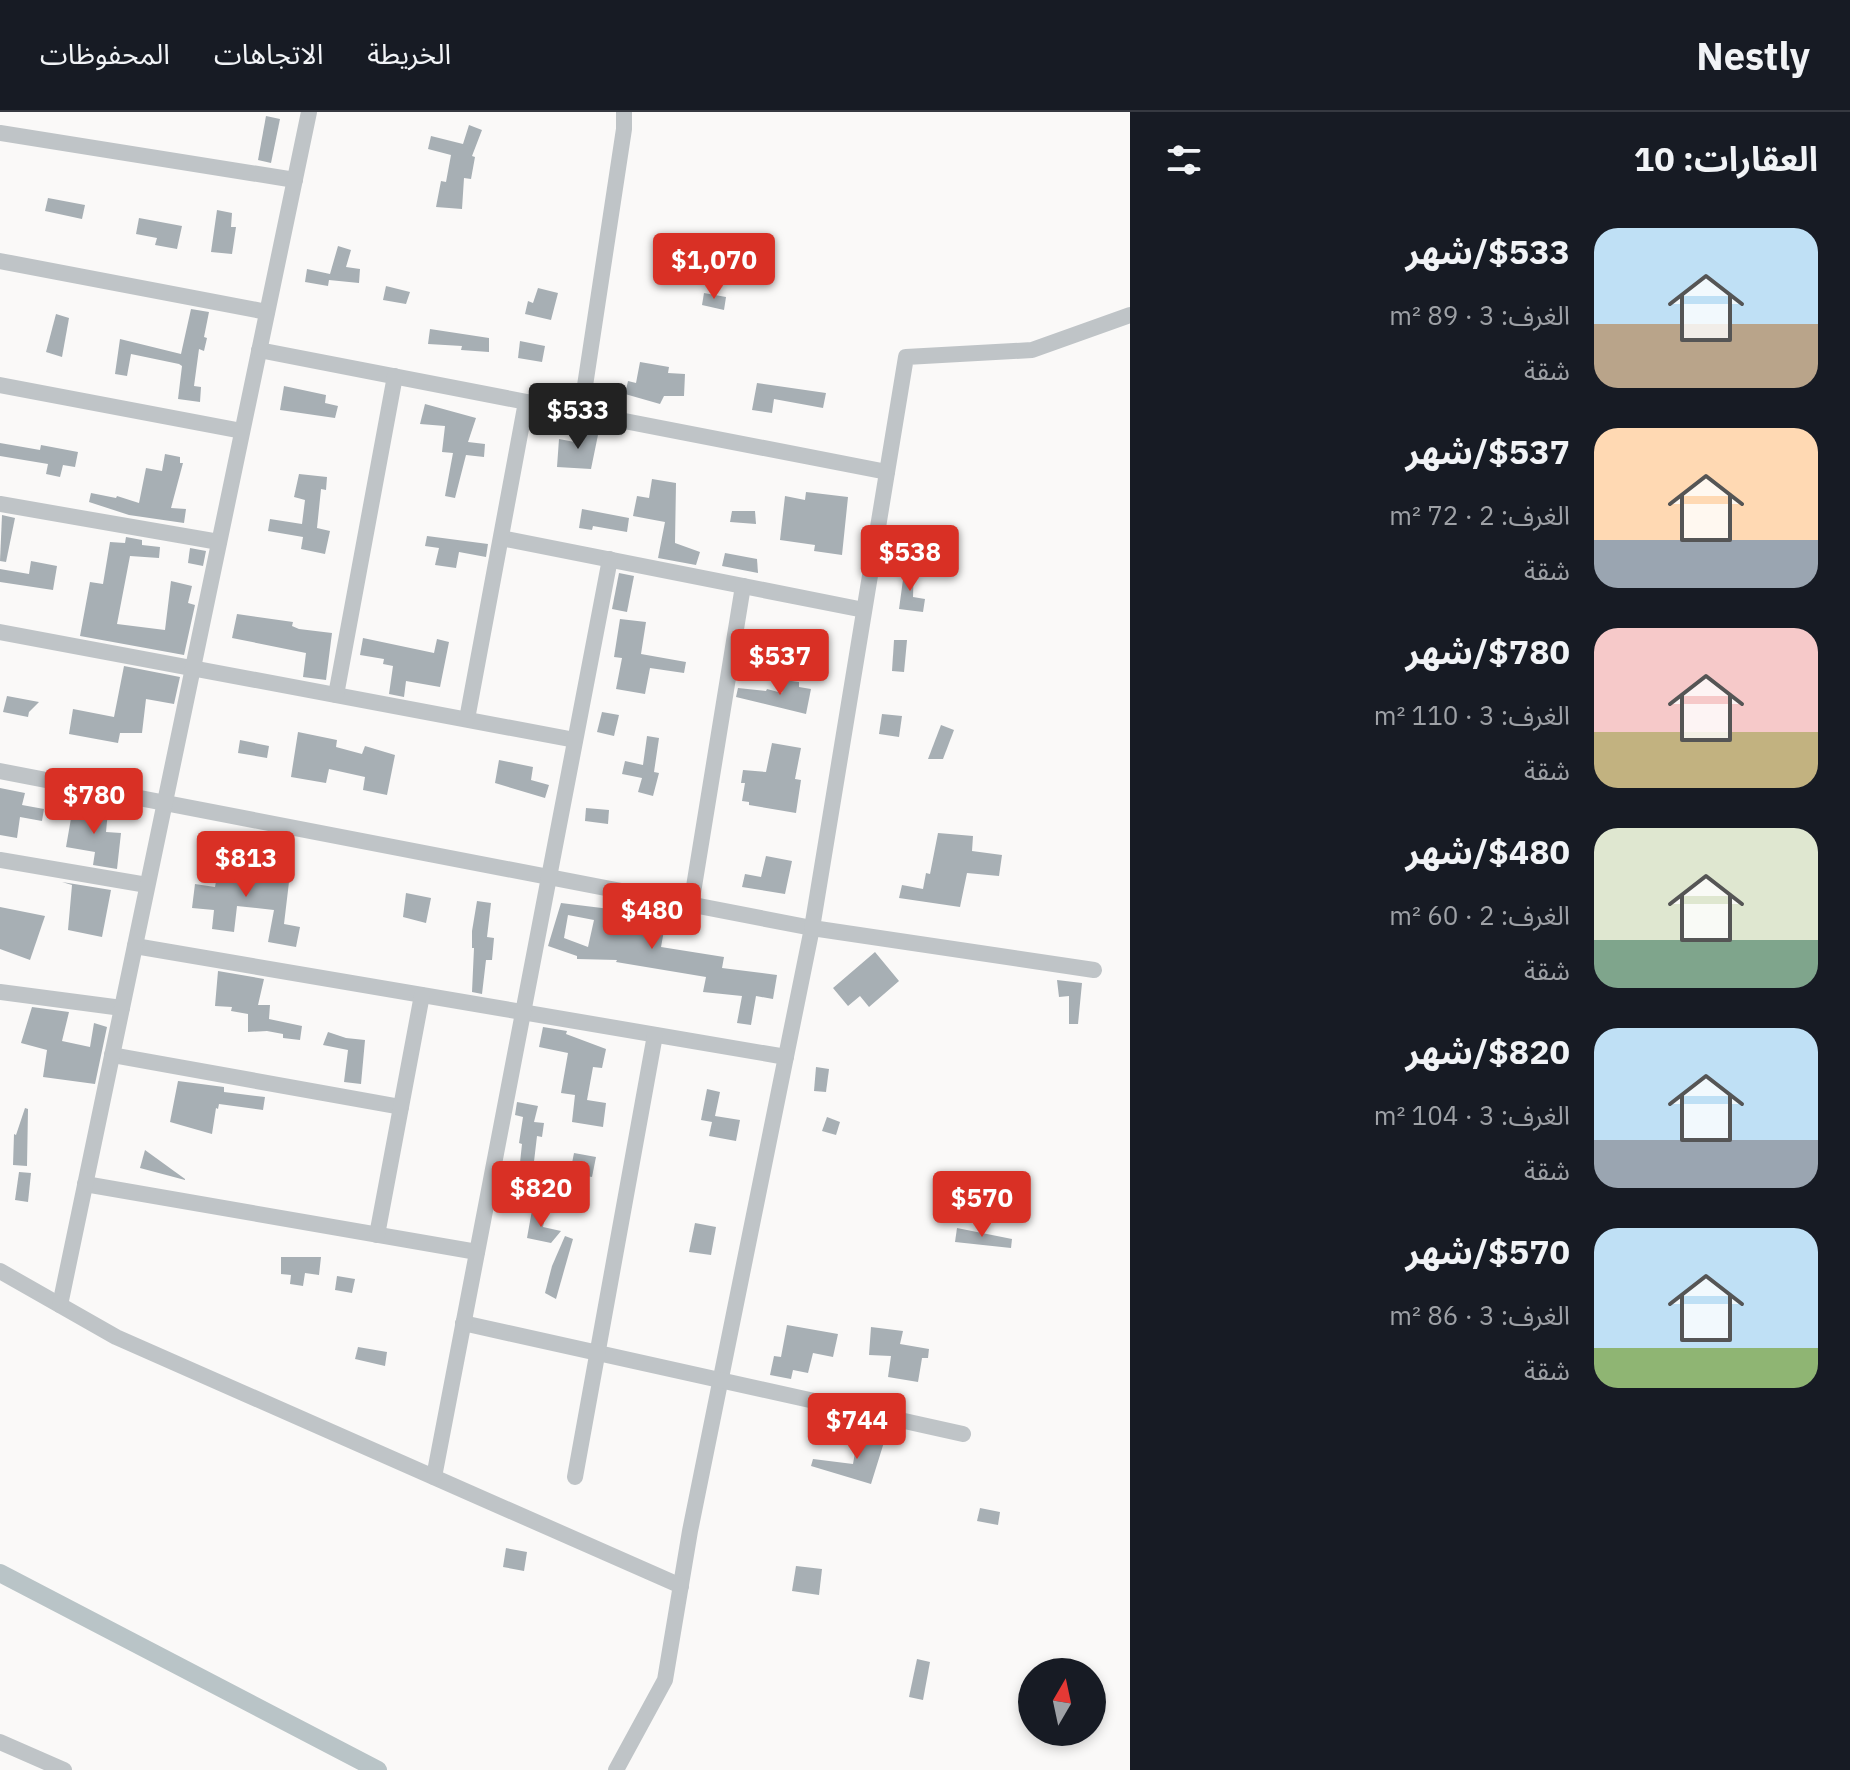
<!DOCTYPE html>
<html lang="ar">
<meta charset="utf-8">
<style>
:root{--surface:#171b24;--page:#242831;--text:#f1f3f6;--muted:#9ea1a6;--line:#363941;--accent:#d93025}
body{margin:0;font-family:"IBM Plex Sans","Noto Sans Arabic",sans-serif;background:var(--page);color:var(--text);direction:rtl;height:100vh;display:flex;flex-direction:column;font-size:30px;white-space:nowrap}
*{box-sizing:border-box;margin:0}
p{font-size:26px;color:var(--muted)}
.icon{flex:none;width:44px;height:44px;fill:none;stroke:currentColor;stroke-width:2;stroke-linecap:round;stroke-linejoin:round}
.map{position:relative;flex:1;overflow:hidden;direction:ltr}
.details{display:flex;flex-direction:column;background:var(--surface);width:720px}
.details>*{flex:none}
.needle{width:52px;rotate:9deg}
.controls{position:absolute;left:1018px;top:1546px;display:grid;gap:16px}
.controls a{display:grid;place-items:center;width:88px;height:88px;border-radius:50%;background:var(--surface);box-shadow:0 4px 12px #0003;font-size:40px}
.price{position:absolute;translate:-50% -68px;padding:0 18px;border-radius:8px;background:var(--accent);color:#fff;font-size:26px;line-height:52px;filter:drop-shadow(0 2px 4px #0008)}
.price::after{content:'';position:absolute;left:50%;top:48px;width:24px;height:18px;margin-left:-12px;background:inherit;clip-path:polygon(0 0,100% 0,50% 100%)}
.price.active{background:#222;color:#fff}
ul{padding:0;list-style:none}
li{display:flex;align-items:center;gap:24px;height:200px;padding:0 32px}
li span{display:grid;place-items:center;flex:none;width:224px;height:160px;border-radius:24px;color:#555}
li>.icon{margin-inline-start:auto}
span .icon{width:96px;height:96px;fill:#fffc;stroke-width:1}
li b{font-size:34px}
h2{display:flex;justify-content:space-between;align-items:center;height:96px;padding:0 32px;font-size:34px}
header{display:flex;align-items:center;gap:48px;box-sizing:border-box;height:112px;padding:0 40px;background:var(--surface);border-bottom:2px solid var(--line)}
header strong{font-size:38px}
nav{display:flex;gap:44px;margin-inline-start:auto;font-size:28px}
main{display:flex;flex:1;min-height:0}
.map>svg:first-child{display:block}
</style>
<header>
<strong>Nestly</strong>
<nav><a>الخريطة</a><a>الاتجاهات</a><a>المحفوظات</a></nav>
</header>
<main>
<section class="details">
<h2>العقارات: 10<svg class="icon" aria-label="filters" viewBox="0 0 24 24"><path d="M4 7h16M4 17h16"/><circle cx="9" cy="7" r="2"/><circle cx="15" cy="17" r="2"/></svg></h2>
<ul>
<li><span style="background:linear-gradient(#bfe0f5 60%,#b9a48a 0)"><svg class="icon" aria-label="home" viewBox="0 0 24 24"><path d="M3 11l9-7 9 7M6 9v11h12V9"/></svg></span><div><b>$533/شهر</b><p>الغرف: 3 · 89 m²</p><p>شقة</p></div></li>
<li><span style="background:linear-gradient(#ffd9b3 70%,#9aa5b1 0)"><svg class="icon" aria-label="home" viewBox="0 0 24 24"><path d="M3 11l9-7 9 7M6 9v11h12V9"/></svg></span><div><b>$537/شهر</b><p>الغرف: 2 · 72 m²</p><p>شقة</p></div></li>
<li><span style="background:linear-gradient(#f6c9c9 65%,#c2b280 0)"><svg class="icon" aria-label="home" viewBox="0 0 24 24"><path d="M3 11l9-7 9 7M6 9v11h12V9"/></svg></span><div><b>$780/شهر</b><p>الغرف: 3 · 110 m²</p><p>شقة</p></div></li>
<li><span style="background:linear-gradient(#dfe7d0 70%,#7fa58c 0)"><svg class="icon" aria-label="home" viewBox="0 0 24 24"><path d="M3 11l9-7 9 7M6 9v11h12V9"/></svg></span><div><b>$480/شهر</b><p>الغرف: 2 · 60 m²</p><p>شقة</p></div></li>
<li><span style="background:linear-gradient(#bfe0f5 70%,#9aa5b1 0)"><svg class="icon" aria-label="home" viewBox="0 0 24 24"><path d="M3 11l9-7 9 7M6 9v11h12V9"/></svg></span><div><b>$820/شهر</b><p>الغرف: 3 · 104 m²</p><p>شقة</p></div></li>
<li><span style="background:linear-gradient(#bfe0f5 75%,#8fb573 0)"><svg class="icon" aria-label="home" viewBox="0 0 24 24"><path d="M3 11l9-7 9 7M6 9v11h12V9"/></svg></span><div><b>$570/شهر</b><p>الغرف: 3 · 86 m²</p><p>شقة</p></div></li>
</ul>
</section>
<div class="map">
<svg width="1130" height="1658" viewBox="0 0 1130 1658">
<rect width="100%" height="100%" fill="#faf9f8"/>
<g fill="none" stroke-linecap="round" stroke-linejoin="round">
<!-- canal -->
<polyline stroke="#b9c4c7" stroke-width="18" points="0,1461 378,1658"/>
</g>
<!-- building -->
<g fill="#a7afb4" fill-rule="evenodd">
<polygon points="266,4 280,7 271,51 258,48"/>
<polygon points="469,13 482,18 472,44 475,45 471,67 464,66 462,97 436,95 441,69 446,70 451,43 428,37 431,24 463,32"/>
<polygon points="48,86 85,93 82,107 45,99"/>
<polygon points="217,98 232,101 231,115 236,115 232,142 211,140"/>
<polygon points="139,106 182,114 177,137 155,133 157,126 136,122"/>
<polygon points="338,134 351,138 346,155 360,157 359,171 329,168 328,174 305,170 307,157 330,162"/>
<polygon points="386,174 410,180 406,192 383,188"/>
<polygon points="538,176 558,181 551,208 525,202 528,189 533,191"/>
<polygon points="704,181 726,185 724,198 702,193"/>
<polygon points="191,197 209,200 204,225 207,226 204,239 199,237 194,274 201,275 200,290 178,287 182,254 179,252 131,242 127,264 115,262 120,227 181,242"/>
<polygon points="56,202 69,206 62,245 46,240"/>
<polygon points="430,217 489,226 489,240 461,238 462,234 428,232"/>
<polygon points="520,229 545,234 542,250 518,246"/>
<polygon points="640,250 669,255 668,261 685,262 684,284 664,284 660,292 625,282 628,269 636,271"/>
<polygon points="757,271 826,281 823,296 774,287 772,301 752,298"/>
<polygon points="284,274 326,283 325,291 338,294 335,306 280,298"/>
<polygon points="425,292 476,306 468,330 485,332 484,345 466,343 455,386 445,384 453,341 442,340 445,314 420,312"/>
<polygon points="582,316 599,318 591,357 557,355 559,327 580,331"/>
<polygon points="0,331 40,338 41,333 78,340 75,355 63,353 60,365 46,362 48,352 0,344"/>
<polygon points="165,342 180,345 180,351 183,351 171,396 186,397 184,411 129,403 89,390 91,381 116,386 117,384 139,391 146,356 162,359"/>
<polygon points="299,362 327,365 326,378 321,377 317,416 330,419 325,442 301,437 303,425 268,419 270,407 302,412 305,388 294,385"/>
<polygon points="652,367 676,371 675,431 700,440 696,453 658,446 665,410 633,404 637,384 649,386"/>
<polygon points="806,380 848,385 842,443 814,439 815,433 780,428 785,384 805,388"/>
<polygon points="582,397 629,406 627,420 593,414 592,418 579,416"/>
<polygon points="732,399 755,399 756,412 730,410"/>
<polygon points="2,403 15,406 6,450 0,449"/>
<polygon points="427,424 488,432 486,445 459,440 456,456 435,453 439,436 425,434"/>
<polygon points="126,425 142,428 142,433 160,435 159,446 130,444 117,512 165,518 171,469 192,474 188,491 195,493 184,543 80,524 90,470 103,472 110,430 125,431"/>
<polygon points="190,436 206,439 203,454 188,451"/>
<polygon points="725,441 757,447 758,461 722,454"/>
<polygon points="31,449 57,454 53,478 0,470 0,457 29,462"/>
<polygon points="905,453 914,454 913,485 925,487 923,500 899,497"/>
<polygon points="619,461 634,464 627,500 612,497"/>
<polygon points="237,502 293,510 292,514 299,517 332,521 326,568 303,565 306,541 232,526"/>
<polygon points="620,507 646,510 641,542 686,550 684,561 650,556 645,582 616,577 622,546 614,545"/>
<polygon points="363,526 434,541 437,527 449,530 440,575 406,569 404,585 389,582 393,554 383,552 384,547 360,543"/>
<polygon points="753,527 771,529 769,550 751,548"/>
<polygon points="894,528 907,528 904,560 892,559"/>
<polygon points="124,554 180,565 174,592 146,587 142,621 120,621 118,631 69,622 73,597 114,605"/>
<polygon points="784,568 799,570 799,575 811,577 806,602 736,585 738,576 766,579 767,577 782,581"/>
<polygon points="7,584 39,590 29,600 28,605 3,600"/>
<polygon points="602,600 619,603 614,624 597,620"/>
<polygon points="882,602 902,604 899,625 879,622"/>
<polygon points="941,613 954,618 943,647 928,647"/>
<polygon points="298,620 337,628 336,635 362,642 365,634 395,643 387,683 363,678 365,665 329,657 326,671 291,665"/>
<polygon points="647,624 659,626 654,660 659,661 653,684 638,680 642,666 622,662 625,649 643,653"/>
<polygon points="240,628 269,634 267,646 238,641"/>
<polygon points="772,631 801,636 795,667 801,668 796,701 749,693 749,690 742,689 745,671 741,671 743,658 766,660"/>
<polygon points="499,648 533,655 531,668 549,673 545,686 495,671"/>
<polygon points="0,676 25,681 22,693 44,697 42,709 20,705 17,726 0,723"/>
<polygon points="73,695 108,699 106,720 121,721 117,757 93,753 95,740 66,735"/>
<polygon points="586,696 609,698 608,712 585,709"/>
<polygon points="938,721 973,724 972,739 1002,743 999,764 967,761 960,795 899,786 902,773 923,777 926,761 930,762"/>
<polygon points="221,742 251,750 248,760 289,770 284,812 300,815 296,835 268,830 274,798 237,794 234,820 212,817 214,798 192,796 195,772 215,775"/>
<polygon points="766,744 792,749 785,782 742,775 745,762 761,765"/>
<polygon points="62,770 111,778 102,825 68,818 72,773"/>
<polygon points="406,781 431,786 426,811 403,805"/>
<polygon points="477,789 491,791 487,825 494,826 492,848 486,848 482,882 472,880 474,836 472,836 472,819"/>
<path d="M561 791 651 802V799L667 802 661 835 724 845 722 856 777 863 773 887 756 884 751 913 737 911 742 884 703 880 706 865 616 850 617 848 577 847V844L548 834ZM568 803 594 808 588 835 564 826Z"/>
<polygon points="0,795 45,804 30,848 0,837"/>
<polygon points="875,840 899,869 869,895 860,884 848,894 833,876"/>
<polygon points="218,859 264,867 258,893 270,893 269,907 302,914 300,928 283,926 283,922 267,919 248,920 248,902 231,899 232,895 215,894"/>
<polygon points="1057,868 1082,871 1078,912 1069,912 1069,884 1059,885"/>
<polygon points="32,895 69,900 62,929 90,935 94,911 107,915 95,972 43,965 47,938 21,931"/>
<polygon points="543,915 567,919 566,922 606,937 602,956 593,955 587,988 606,991 603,1015 572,1010 575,983 561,981 568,941 539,935"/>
<polygon points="328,920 346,926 365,928 361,972 344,970 348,938 323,933"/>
<polygon points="816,955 829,957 826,980 814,979"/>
<polygon points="178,969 224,975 224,980 265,985 263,998 219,992 218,997 216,996 212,1022 170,1010"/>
<polygon points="707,977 720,980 715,1004 740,1008 736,1029 709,1024 712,1010 701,1008"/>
<polygon points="517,990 538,994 534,1010 544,1011 542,1025 537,1024 533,1058 559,1064 556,1076 537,1072 536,1086 511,1083 513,1059 519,1060 522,1032 519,1031 523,1005 515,1003"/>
<polygon points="25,996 28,997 27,1054 13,1053 14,1022 16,1023"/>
<polygon points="827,1005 840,1010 836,1023 822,1019"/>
<polygon points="145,1038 185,1067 185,1068 140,1056"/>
<polygon points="574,1041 596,1045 592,1065 570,1061"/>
<polygon points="19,1060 31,1061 28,1090 15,1088"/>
<polygon points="532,1098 546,1101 543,1115 561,1119 551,1131 527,1126"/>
<polygon points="695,1111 716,1115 711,1143 689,1140"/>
<polygon points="957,1116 1012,1127 1011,1136 955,1130"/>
<polygon points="565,1124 573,1127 556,1187 545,1181 552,1154"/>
<polygon points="281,1145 321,1145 319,1163 305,1161 303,1174 290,1172 291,1163 281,1162"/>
<polygon points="337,1164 355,1167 352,1181 335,1178"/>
<polygon points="787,1213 838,1222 833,1245 813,1241 808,1261 793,1258 791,1267 770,1263 774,1244 781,1245"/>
<polygon points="871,1215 903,1219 900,1232 929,1237 928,1246 922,1246 918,1270 888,1265 891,1244 869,1243"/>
<polygon points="358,1235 387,1240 385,1254 355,1247"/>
<polygon points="858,1323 885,1327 871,1372 811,1354 813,1347 853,1352"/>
<polygon points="980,1396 1000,1400 998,1413 977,1409"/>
<polygon points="506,1436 527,1440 524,1459 503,1455"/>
<polygon points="796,1454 822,1457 819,1483 792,1479"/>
<polygon points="917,1547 930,1550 923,1588 909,1585"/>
</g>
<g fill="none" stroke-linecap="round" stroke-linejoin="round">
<!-- minor -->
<g stroke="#bfc4c7" stroke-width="16">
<polyline points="0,21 295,68"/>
<polyline points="0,149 267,200"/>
<polyline points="259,238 887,360"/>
<polyline points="0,273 242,319"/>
<polyline points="581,300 624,17 624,0"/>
<polyline points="0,392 219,430"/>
<polyline points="501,426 864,498"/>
<polyline points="0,520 575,628"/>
<polyline points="336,583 395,264"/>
<polyline points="467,607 526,290"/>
<polyline points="0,659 812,816 690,1419 665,1568 616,1658"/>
<polyline points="0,748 147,773"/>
<polyline points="691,793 743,474"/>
<polyline points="135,834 786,945"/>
<polyline points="1094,858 812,816 906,245 1032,238 1130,203"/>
<polyline points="0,880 122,896"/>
<polyline points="112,943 401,995"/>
<polyline points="85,1072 477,1140"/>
<polyline points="377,1123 422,883"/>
<polyline points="0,1159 116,1225 681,1474"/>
<polyline points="60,1193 309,0"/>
<polyline points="463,1211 963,1322"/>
<polyline points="434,1365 610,447"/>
<polyline points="575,1365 655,923"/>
<polyline points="0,1630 64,1658"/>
</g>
</g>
</svg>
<div class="controls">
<a><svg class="needle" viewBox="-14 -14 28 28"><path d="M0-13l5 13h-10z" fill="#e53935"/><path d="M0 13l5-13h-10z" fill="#9ea1a6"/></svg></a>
</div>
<b class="price" style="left:714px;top:189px">$1,070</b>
<b class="price active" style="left:578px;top:339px">$533</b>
<b class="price" style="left:910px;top:481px">$538</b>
<b class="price" style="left:780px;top:585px">$537</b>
<b class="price" style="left:94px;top:724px">$780</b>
<b class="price" style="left:246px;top:787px">$813</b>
<b class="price" style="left:652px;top:839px">$480</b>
<b class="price" style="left:541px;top:1117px">$820</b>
<b class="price" style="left:982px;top:1127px">$570</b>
<b class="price" style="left:857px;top:1349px">$744</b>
</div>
</main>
